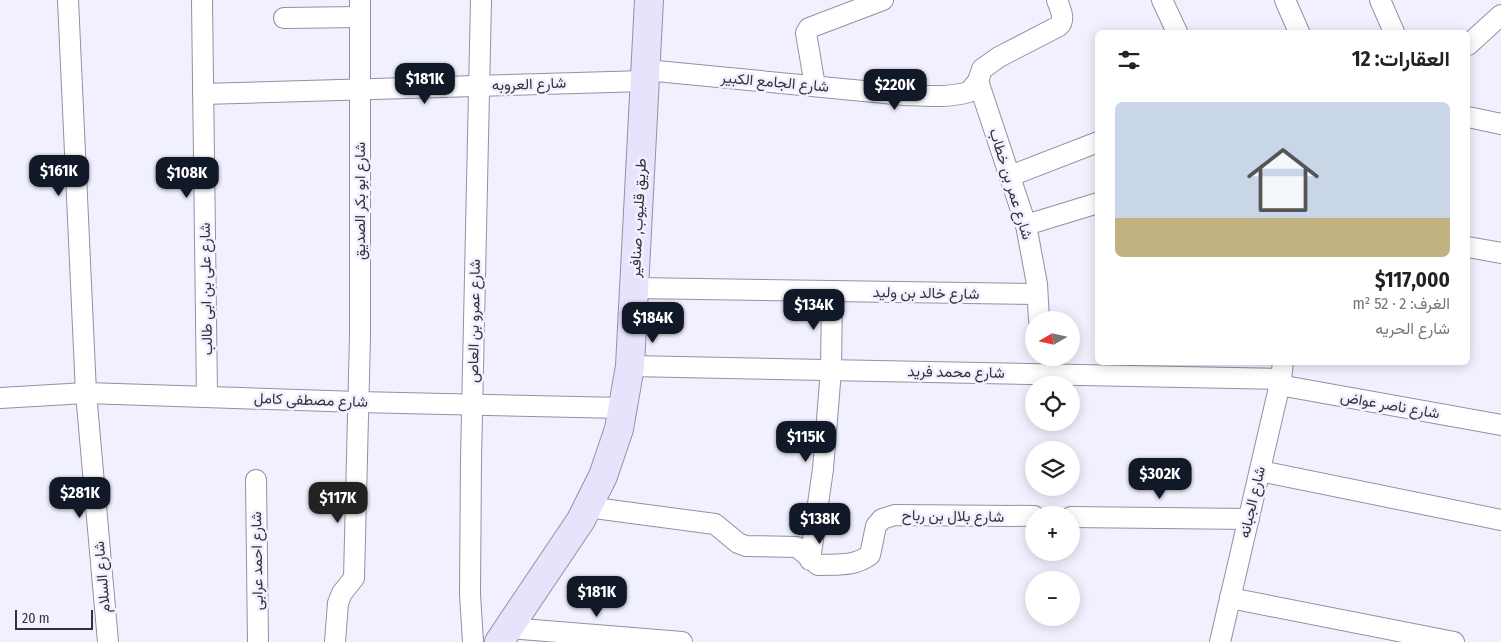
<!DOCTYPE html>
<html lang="ar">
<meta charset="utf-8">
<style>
:root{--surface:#fff;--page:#f2f2f2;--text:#222;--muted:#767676;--accent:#111827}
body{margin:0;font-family:"Fira Sans Condensed",Vazirmatn,sans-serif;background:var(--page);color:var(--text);direction:rtl;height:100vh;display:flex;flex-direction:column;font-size:19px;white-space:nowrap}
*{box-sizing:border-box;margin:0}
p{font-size:16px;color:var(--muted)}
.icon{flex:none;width:28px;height:28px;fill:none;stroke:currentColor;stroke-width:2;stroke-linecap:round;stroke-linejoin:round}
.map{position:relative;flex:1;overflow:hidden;direction:ltr}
.side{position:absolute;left:1095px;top:30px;width:375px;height:335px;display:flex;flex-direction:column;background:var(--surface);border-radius:8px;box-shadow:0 2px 12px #0003;direction:rtl}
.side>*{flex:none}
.needle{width:32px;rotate:261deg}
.controls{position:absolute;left:1025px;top:311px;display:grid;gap:10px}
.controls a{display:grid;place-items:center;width:55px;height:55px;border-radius:50%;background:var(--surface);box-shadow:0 2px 12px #0003;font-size:25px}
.scale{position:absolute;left:15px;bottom:12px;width:78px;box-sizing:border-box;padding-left:5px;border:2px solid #33323b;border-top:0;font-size:14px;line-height:18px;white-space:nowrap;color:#33323b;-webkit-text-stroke:4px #f1f0fe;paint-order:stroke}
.price{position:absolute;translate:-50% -42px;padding:0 11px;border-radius:10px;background:var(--accent);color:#fff;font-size:16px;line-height:32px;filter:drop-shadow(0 1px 2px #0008)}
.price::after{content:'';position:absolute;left:50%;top:30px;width:15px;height:11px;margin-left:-8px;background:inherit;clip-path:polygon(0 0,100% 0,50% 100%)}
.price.current{background:#222;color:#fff}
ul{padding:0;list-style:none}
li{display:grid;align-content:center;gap:10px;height:265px;padding:0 20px}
li span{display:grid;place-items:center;height:155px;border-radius:8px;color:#555}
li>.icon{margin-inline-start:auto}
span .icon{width:90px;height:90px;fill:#fffc;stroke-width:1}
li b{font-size:21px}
h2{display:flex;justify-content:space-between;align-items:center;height:60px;padding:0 20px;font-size:21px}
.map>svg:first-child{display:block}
</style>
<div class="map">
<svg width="1501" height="642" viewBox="0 0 1501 642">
<rect width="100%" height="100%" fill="#f1f0fe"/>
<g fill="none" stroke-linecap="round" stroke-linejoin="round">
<!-- street casing -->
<g stroke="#9390a6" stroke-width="22">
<g id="street">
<polyline points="68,0 86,393 108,642"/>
<polyline points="202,0 207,397"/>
<polyline points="1162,0 1177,32"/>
<polyline points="1285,0 1299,32"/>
<polyline points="1380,0 1394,32"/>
<polyline points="284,18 360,17"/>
<polyline points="1468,45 1501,15"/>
<path d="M646 70 905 95C927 96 947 98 969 92L978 81 982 69 999 57 1059 26C1066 19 1060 9 1057 0"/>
<polyline points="978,81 1026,225 1037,284 1039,320"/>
<polyline points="815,86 807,39 806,33 809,28 883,0"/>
<polyline points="203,94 645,81"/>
<polyline points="1468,117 1501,124"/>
<polyline points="1010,176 1098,142"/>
<polyline points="1026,225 1098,203"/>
<polyline points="1468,247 1501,253"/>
<polyline points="635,288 1037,294"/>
<polyline points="630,366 1281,379"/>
<polyline points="1279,385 1501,425"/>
<polyline points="0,398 86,393 358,402 623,408"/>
<polyline points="1260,471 1501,520"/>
<polyline points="256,480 258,642"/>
<path d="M587 507 715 524 738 543 746 546 797 547 818 565C838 564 853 567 870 555L876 526 882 519 895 515 1034 516"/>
<polyline points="1071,517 1249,519"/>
<polyline points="810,560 823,469 831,370 832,292"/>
<polyline points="1230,598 1454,642"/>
<polyline points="509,628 682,642"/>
<polyline points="335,642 338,603 342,593 354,578 360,336 360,0"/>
<polyline points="473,642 470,594 471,460 481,0"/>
<polyline points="1220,642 1281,379 1283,362"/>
</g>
</g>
<!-- secondary casing -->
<g stroke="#9390a6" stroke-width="30">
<polyline id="secondary" points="499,642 581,520 603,476 619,429 630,366 649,0"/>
</g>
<!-- street -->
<use href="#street" stroke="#fff" stroke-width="20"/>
<!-- secondary -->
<use href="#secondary" stroke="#e8e3fd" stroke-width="28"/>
</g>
<g text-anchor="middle" stroke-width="5" stroke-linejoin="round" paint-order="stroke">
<!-- street labels -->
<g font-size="15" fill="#33323b" stroke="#f1f0fe">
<text transform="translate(775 82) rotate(5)" y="5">شارع الجامع الكبير</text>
<text transform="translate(529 84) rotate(-2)" y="5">شارع العروبه</text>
<text transform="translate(1011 184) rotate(73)" y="5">شارع عمر بن خطاب</text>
<text transform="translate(360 201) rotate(-90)" y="5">شارع ابو بكر الصديق</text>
<text transform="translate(638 218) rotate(-87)" y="5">طريق قليوب, صنافير</text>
<text transform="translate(206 289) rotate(-91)" y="5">شارع على بن ابى طالب</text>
<text transform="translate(926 293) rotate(1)" y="5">شارع خالد بن وليد</text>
<text transform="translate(474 321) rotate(-89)" y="5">شارع عمرو بن العاص</text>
<text transform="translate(956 372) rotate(1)" y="5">شارع محمد فريد</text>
<text transform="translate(311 400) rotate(2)" y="5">شارع مصطفى كامل</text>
<text transform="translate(1390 405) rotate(10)" y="5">شارع ناصر عواض</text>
<text transform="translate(1252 502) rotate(-77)" y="5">شارع الجبانه</text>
<text transform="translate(953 516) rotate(1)" y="5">شارع بلال بن رباح</text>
<text transform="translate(257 561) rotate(-91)" y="5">شارع احمد عرابى</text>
<text transform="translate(102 577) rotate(-95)" y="5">شارع السلام</text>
</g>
</g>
</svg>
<div class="controls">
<a><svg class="needle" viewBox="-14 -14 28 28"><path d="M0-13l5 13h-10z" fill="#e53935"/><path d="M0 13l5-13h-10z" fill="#767676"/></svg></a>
<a><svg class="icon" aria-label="locate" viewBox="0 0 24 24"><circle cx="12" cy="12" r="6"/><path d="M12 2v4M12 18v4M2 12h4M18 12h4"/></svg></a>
<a><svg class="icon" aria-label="layers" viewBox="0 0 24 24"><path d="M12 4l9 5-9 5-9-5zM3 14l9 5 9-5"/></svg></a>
<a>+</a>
<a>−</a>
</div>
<div class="scale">20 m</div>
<b class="price" style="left:425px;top:105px">$181K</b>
<b class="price" style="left:895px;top:111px">$220K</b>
<b class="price" style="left:59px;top:197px">$161K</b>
<b class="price" style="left:187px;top:199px">$108K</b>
<b class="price" style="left:814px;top:331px">$134K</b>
<b class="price" style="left:653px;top:344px">$184K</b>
<b class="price" style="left:806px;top:463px">$115K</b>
<b class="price" style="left:1160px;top:500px">$302K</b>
<b class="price" style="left:80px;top:519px">$281K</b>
<b class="price current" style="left:338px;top:524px">$117K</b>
<b class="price" style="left:820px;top:545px">$138K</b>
<b class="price" style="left:597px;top:618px">$181K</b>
<section class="side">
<h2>العقارات: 12<svg class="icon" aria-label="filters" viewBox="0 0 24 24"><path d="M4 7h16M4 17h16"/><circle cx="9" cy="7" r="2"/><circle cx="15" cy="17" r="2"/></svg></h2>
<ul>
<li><span style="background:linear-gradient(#c9d6e8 75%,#c2b280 0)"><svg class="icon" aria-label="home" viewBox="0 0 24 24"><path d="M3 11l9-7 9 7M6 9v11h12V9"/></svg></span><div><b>$117,000</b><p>الغرف: 2 · 52 m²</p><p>شارع الحريه</p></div></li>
</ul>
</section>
</div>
